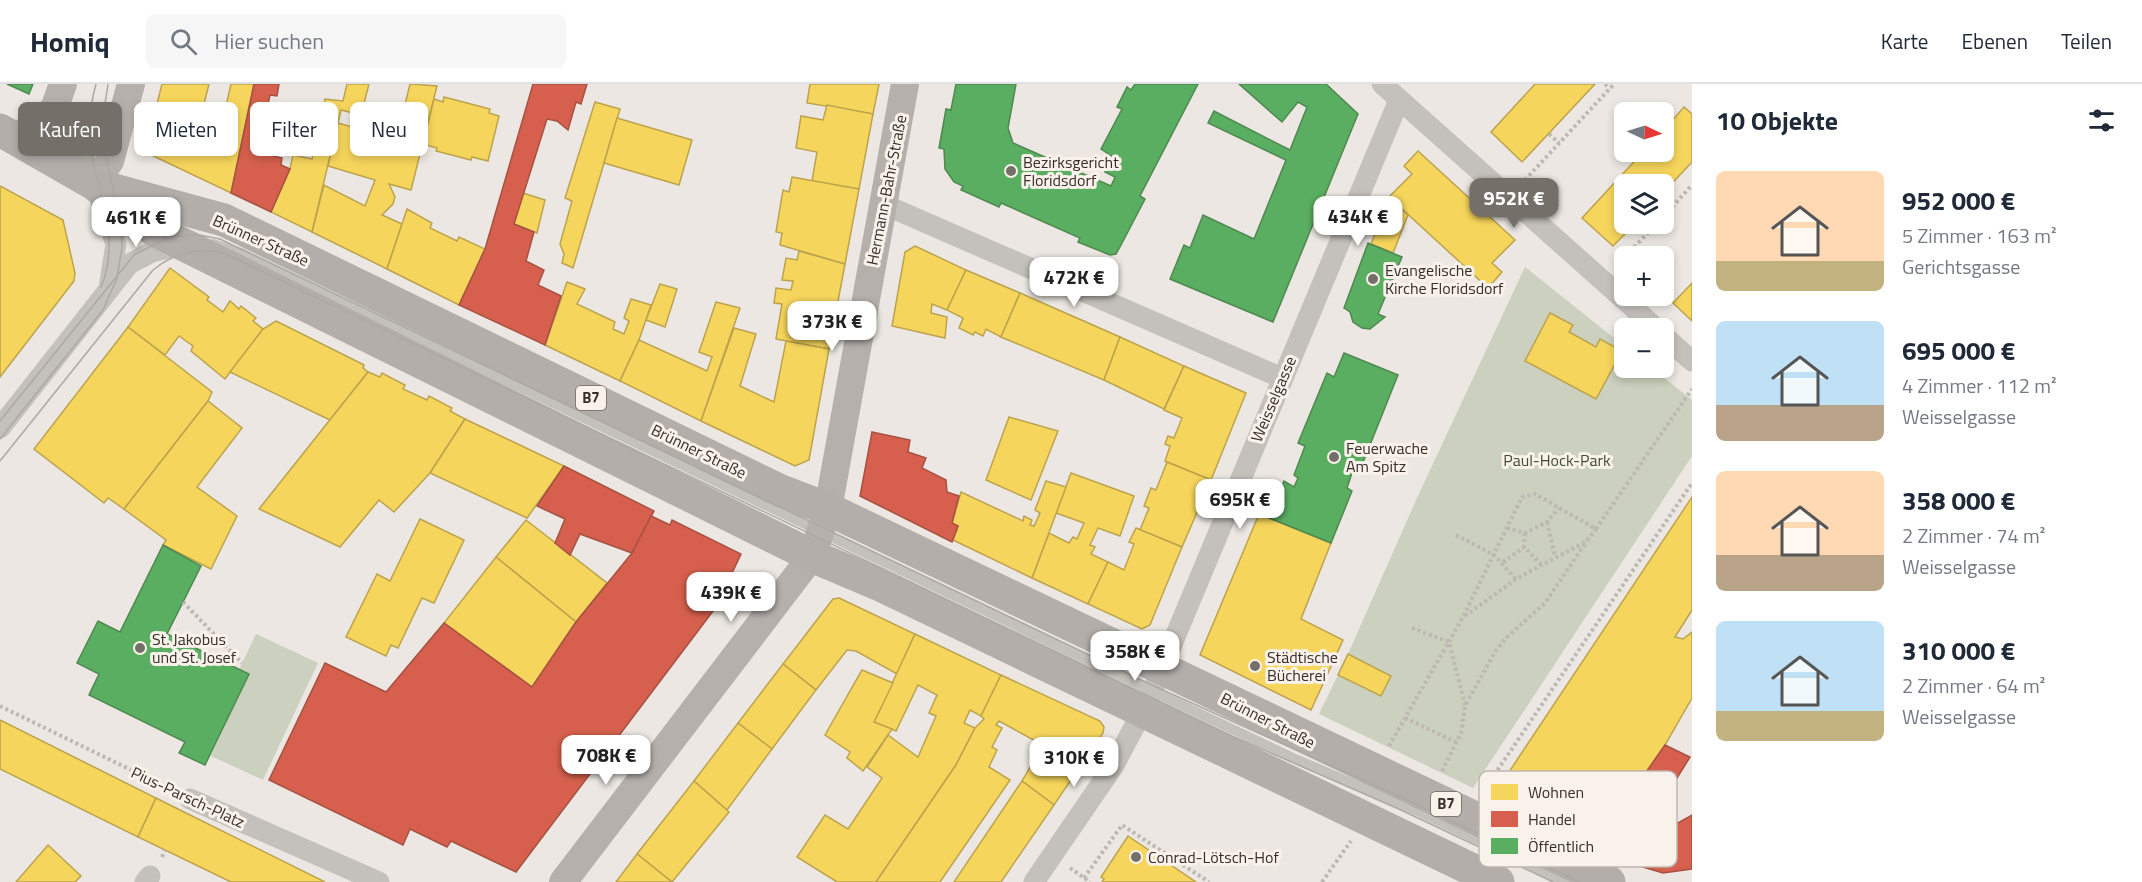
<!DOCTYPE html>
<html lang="de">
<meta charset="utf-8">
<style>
:root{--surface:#fff;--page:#f6f6f7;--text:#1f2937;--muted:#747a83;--line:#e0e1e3;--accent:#756f6a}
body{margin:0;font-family:"Titillium Web",sans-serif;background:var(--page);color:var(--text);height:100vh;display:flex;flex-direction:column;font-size:22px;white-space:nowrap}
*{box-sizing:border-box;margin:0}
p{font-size:20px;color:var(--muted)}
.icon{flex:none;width:33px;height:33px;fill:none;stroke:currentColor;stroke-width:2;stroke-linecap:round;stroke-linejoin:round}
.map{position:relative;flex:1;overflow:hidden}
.sheet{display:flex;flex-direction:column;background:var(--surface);width:450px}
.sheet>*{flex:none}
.hud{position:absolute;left:18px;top:18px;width:570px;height:54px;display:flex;gap:12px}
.needle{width:39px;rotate:94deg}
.fabs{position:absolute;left:1614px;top:18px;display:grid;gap:12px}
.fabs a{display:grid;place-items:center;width:60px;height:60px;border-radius:9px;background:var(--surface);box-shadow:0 3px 9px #0003;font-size:30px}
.price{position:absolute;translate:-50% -51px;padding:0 14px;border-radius:12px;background:#fff;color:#222;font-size:20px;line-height:39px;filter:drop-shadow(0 2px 3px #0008)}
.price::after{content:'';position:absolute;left:50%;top:36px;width:18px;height:14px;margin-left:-9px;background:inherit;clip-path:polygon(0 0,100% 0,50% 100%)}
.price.current{background:var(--accent);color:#fff}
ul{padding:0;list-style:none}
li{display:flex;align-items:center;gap:18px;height:150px;padding:0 24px}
li span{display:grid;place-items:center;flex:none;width:168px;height:120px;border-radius:9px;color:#555}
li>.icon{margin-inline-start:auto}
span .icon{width:72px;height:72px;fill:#fffc;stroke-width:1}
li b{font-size:26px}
h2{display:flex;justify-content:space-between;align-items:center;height:72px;padding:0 24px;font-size:26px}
.pill{padding:0 21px;border-radius:9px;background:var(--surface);box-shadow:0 3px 9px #0003;font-size:21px;line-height:54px}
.pill.current{background:var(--accent);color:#fff}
header{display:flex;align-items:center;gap:36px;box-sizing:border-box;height:84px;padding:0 30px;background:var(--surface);border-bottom:2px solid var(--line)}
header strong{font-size:28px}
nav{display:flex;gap:33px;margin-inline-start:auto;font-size:21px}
.search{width:420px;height:54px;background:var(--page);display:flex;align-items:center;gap:15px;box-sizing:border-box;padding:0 21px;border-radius:9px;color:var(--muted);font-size:22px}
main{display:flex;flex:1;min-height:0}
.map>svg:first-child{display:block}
</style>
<header>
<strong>Homiq</strong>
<div class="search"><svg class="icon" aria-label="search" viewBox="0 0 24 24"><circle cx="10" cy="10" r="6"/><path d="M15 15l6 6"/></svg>Hier suchen</div>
<nav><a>Karte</a><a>Ebenen</a><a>Teilen</a></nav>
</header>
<main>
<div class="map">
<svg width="1692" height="798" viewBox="0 0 1692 798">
<rect width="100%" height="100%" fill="#ece7e2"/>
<!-- green -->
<g fill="#ccd0be">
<polygon points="1525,183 1624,262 1624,284 1652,284 1692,316 1692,372 1473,704 1319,630 1338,591 1381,612 1391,592 1348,570 1417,414"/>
<polygon points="256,550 318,579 263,696 211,672 249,590 239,586"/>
</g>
<!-- homes -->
<g fill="#f6d55c" stroke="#bca34d" stroke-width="1.5">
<polygon points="162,0 209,0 203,24 216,26 212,41 221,45 231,0 254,0 231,109 145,68"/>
<polygon points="347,0 369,0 361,31 341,26 312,148 271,128 290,85 293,71 312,75 325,15 343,17"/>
<polygon points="410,0 437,2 411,106 389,100 395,113 393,120 382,131 402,140 387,185 312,148 324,101 365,122 375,96 328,82 338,39 401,57 404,42 400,41"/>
<polygon points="810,0 879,0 873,30 807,19"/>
<polygon points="1535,0 1595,0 1522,78 1491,48"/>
<polygon points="444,13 490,25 489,29 499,32 488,77 472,73 471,76 436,67 437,64 423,60 434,15 443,18"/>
<polygon points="595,18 620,25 573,184 562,179 564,170 560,160 572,117 565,114"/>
<polygon points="827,21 873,30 859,105 812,97 817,68 796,64 801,32 823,36"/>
<polygon points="1684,23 1692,30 1692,78 1664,108 1664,100 1624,100 1624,140 1635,140 1613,162 1582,134 1643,68 1664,68 1664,46"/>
<polygon points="617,34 692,56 679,101 604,79"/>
<polygon points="1418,67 1515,156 1492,179 1502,188 1488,204 1389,113 1412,90 1404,82"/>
<polygon points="792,93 859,105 845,180 780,161 782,149 776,148 783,106 789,108"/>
<polygon points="0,102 63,136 75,189 74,197 0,293"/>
<polygon points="523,109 545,116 537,149 514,140"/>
<polygon points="1390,114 1408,131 1393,169 1371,160"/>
<polygon points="407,125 432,139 430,144 457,157 459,153 485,165 459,221 387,185"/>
<polygon points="915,162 966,186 947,226 932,220 931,229 947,233 945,254 892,242 905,168"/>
<polygon points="799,167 845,180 829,265 776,255 782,220 774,219 776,204 791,206 793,197 782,196 786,174 797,176"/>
<polygon points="170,184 209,213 207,216 223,228 230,217 239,225 241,222 256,234 253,237 263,245 225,295 191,267 193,262 179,252 165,271 128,243"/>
<polygon points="966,186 1020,209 1001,253 986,245 983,252 975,248 973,251 959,244 963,234 947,226"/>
<polygon points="567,198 585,205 577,220 615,238 613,245 624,250 629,237 624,234 631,215 651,221 639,256 620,297 545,261"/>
<polygon points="1692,199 1692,237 1673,219"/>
<polygon points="660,200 677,205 665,243 646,236"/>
<polygon points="1020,209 1120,253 1104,296 1001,253"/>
<polygon points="716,218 740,224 701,337 620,297 639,256 707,287 712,273 699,268"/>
<polygon points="1550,229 1573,241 1569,248 1596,263 1600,255 1622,267 1596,315 1525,277"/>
<polygon points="276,237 364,281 363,284 368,288 330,336 230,288 263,245"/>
<polygon points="128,243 212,308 208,317 124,425 108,414 104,419 34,365"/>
<polygon points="734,244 756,250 740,302 774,318 786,257 829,265 809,376 795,382 701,337"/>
<polygon points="1120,253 1184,282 1164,325 1104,296"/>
<polygon points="1184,282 1246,309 1211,396 1165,377 1170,362 1165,360 1168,352 1174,354 1182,334 1164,326"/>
<polygon points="368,288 380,293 382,289 405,301 403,305 427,316 429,312 452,324 450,327 465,335 430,389 394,428 379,416 340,463 259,425"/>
<polygon points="208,317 242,344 197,403 237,432 211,485 163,461 166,456 124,425"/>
<polygon points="1009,333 1058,347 1031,416 986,396"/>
<polygon points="465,335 564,382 527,434 430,389"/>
<polygon points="1167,378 1211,396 1182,463 1140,446 1149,424 1144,422 1151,404 1156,406"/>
<polygon points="1071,389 1134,412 1120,452 1098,444 1090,461 1095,463 1091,470 1108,478 1088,520 1032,494 1049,449 1069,459 1073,453 1077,455 1084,439 1056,429"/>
<polygon points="1046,397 1066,403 1032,494 953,456 958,442 952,439 961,408 1023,437 1024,432 1032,436 1030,441 1034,442 1040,429 1035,426"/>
<polygon points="1692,413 1692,526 1675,553 1683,555 1692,548 1692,614 1665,661 1633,707 1605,767 1493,712"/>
<polygon points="1259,430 1331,459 1301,535 1343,556 1311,626 1200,571"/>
<polygon points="420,435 464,456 434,519 422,514 398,564 391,561 386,572 346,553 377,490 390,497"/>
<polygon points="526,436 607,499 576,538 496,473"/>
<polygon points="1136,444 1182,463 1150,541 1142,545 1088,520 1108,478 1124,486 1134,460 1129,458"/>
<polygon points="496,473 576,538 532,603 444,539"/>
<polygon points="839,514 915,550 897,590 856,567 847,566 816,606 783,580 833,515"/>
<polygon points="915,550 1001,591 981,632 970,626 964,639 975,644 956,681 876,798 837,798 797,773 825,731 848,745 882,694 867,683 888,651 918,673 936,632 929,629 937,611 918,601 896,647 874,638"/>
<polygon points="1348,570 1391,592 1381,612 1338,591"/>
<polygon points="783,580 816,606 772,665 738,639"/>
<polygon points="862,586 893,599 874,638 892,645 863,687 847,674 850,668 825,651"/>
<polygon points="1001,591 1100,637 1104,643 1103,649 1054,721 1022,697 1043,661 999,637 996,641 1002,644 992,663 997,666 989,683 1010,696 940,798 876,798 956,681 975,644 984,635 981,632"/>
<polygon points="0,636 156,714 138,753 0,685"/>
<polygon points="738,639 772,665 727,726 694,697"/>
<polygon points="694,697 729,728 672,798 637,770"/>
<polygon points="1022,697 1054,721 1001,798 954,798"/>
<polygon points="156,714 184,728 325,798 231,798 138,753"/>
<polygon points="1128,752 1196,798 1102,798 1104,795 1101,793"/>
<polygon points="48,761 81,792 75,798 16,798"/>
<polygon points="637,770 672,798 616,798"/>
</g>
<!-- shops -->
<g fill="#d6604d" stroke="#a65142" stroke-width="1.5">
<polygon points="254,0 279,0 277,12 270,11 258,68 282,74 281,81 290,85 271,128 231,109"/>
<polygon points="533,0 587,0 581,20 576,18 568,46 557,37 547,35 514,140 534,148 526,177 544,186 538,201 561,212 545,261 459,221 485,165"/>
<polygon points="872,348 910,356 908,368 926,374 922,384 946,396 947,408 959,412 952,439 958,442 952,458 860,412"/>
<polygon points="564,382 654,427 632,469 580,450 570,471 555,459 565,435 537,422"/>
<polygon points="651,432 670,441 672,436 741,470 716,523 516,788 451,757 447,763 410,745 403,761 269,696 325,579 386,608 444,539 532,603 576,538 632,469"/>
<polygon points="1665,661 1690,673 1656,728 1678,739 1692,731 1692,785 1663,789 1643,783 1605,767 1633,707"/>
</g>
<!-- public -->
<g fill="#5aae61" stroke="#4f8850" stroke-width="1.5">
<polygon points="7,0 33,0 29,10"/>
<polygon points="956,0 1016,0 1008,44 1013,59 1111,102 1115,93 1105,88 1113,73 1101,65 1122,25 1117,23 1127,3 1131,6 1135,0 1198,0 1140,112 1145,115 1121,161 1116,170 1110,171 1078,158 1080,154 1001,119 999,123 961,106 963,102 954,98 945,85 944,65 939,64 946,25 951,26"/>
<polygon points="1239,0 1326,0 1358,30 1273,238 1170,195 1184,161 1190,164 1203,131 1254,155 1286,76 1208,39 1214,27 1290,66 1307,23 1298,18 1282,38"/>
<polygon points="1368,159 1402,173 1378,230 1385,233 1370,245 1362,244 1353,238 1350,228 1344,224"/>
<polygon points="1344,269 1398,291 1360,386 1354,383 1347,404 1352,407 1331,459 1269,434 1284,397 1294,403 1298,394 1294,391 1305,362 1298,359 1327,289 1334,293"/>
<polygon points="163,461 201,482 167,550 249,590 205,681 179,669 185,658 89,611 99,590 77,579 98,537 120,548"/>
</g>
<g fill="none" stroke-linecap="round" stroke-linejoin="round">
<!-- path -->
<g stroke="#bdb8b3" stroke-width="4" stroke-dasharray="3 3" stroke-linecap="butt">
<polyline points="1605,0 1610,4"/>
<polyline points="1549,50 1559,59"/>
<polyline points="1691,79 1692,80"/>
<polyline points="1525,96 1614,0"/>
<polyline points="1664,132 1692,101"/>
<polyline points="1646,140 1652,144"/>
<polyline points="1626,172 1656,140"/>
<polyline points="1547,438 1555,472"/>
<polyline points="1507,444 1525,449 1547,438 1559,424"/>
<polyline points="1525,449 1524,463 1541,480"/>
<polyline points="1456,451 1494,471 1516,495"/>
<polyline points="1503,478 1524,463"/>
<polyline points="183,518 242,579"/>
<polyline points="1465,532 1516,495 1587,457 1596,445"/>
<polyline points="1412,544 1449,558 1465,621"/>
<polyline points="0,622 172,706"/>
<polyline points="1405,634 1456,658"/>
<polyline points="1389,662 1463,533 1522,413 1535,410 1596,445 1692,305"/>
<polyline points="1442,687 1461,649 1465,622 1495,568 1505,555 1545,519 1587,457"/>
<polyline points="1484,706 1692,399"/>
<polyline points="162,773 165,766"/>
<polyline points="1070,784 1090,798"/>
<polyline points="1084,794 1122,741 1209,798"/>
<polyline points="1322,798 1351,757"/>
</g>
<!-- lane -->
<polyline stroke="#c4c0bb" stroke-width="10" points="213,160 241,169 1152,607 1293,674 1422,729 1565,798"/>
<!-- street -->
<g stroke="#c4c0bb" stroke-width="21">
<polyline points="1382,0 1656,244"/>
<polyline points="96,104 116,160 109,204"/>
<polyline points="883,120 1282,294"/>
<polyline points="1664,252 1692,277"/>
<polyline points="0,344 129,180 152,168 183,160"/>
<polyline points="190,715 379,798"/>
<polyline points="145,798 150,792"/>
<polyline points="1034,798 1114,681 1150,613 1399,16"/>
</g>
<!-- secondary -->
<g stroke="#b5b0ac" stroke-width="28">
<polyline points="54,25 94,100 110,77 131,0"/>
<polyline points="15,55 54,25 63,0"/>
<polyline points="563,798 812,472 828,425 905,0"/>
</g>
<!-- primary -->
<g stroke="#b3aeaa" stroke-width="33">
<polyline points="0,46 94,100 154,146 812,472 878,500 1498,798"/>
<polyline points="110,105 224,136 781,407 828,425 1609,798"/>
</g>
<!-- tram -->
<g stroke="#aca8a5" stroke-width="1.5">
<path d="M96 0C90 21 88 43 91 65 98 111 121 157 101 203"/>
<polyline points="0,337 134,171 169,153 199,151 220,155 1154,602 1405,715 1579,798"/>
<polyline points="0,355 103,226 117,194 122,163 121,143 101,47 108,0"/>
<path d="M0 377 153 186C175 168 196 164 224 169L1232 652 1401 726 1553 798"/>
</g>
</g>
<!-- markers -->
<g fill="#756f6a" stroke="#f8f2ea" stroke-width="2">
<circle cx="1011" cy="87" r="6"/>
<circle cx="1373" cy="195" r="6"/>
<circle cx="1334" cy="373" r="6"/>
<circle cx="140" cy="564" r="6"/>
<circle cx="1255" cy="582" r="6"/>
<circle cx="1136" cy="773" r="6"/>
</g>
<g text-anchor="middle" stroke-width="6" stroke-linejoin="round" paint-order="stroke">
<!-- shield labels -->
<g fill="#f8f2ea" stroke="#706963" stroke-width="1.5">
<rect x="576" y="302" width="30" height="24" rx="4.5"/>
<rect x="1431" y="708" width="30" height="24" rx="4.5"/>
</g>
<g font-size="15" font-weight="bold" fill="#352e29">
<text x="591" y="319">B7</text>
<text x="1446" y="725">B7</text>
</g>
<!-- poi labels -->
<g font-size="16" fill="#352e29" stroke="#f8f2ea" text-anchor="start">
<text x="1023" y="84">Bezirksgericht<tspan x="1023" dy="18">Floridsdorf</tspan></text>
<text x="1385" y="192">Evangelische<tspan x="1385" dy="18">Kirche Floridsdorf</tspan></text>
<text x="1346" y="370">Feuerwache<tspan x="1346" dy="18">Am Spitz</tspan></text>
<text x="152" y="561">St. Jakobus<tspan x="152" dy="18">und St. Josef</tspan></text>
<text x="1267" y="579">Städtische<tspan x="1267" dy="18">Bücherei</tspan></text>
<text x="1148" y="779">Conrad-Lötsch-Hof</text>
</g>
<!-- street labels -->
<g font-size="16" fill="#352e29" stroke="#f8f2ea">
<text transform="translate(886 106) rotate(-79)" y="6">Hermann-Bahr-Straße</text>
<text transform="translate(261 156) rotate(24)" y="6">Brünner Straße</text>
<text transform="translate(1273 315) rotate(-67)" y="6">Weisselgasse</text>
<text transform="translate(699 367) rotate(26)" y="6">Brünner Straße</text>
<text transform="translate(1268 636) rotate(27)" y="6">Brünner Straße</text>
<text transform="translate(188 713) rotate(25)" y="6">Pius-Parsch-Platz</text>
</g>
<!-- park labels -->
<g font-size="16" fill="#435030" stroke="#f8f2ea">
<text x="1557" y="382">Paul-Hock-Park</text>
</g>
</g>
<!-- legend -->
<rect x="1479" y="687" width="198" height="96" rx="9" fill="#f8f2ea" stroke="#beb7b0" stroke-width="1.5"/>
<rect x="1491" y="700" width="27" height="16" fill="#f6d55c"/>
<rect x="1491" y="727" width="27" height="16" fill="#d6604d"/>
<rect x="1491" y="754" width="27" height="16" fill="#5aae61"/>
<g font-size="16" fill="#352e29">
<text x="1528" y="714">Wohnen</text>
<text x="1528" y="741">Handel</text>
<text x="1528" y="768">Öffentlich</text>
</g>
</svg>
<div class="fabs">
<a><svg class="needle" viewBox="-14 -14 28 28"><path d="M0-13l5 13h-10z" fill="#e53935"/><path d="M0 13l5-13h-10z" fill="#747a83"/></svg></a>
<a><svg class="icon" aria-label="layers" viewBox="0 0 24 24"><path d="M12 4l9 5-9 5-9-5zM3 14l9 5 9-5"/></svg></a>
<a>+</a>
<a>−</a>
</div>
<b class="price current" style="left:1514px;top:145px">952K €</b>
<b class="price" style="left:1358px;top:163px">434K €</b>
<b class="price" style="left:136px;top:164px">461K €</b>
<b class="price" style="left:1074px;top:224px">472K €</b>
<b class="price" style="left:832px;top:268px">373K €</b>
<b class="price" style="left:1240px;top:446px">695K €</b>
<b class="price" style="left:731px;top:539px">439K €</b>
<b class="price" style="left:1135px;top:598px">358K €</b>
<b class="price" style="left:606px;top:702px">708K €</b>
<b class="price" style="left:1074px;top:704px">310K €</b>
<div class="hud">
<a class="pill current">Kaufen</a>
<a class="pill">Mieten</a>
<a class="pill">Filter</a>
<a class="pill">Neu</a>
</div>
</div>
<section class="sheet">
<h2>10 Objekte<svg class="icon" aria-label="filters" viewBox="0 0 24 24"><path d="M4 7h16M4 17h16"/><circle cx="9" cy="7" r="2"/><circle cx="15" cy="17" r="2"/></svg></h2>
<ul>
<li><span style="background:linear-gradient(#ffd9b3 75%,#c2b280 0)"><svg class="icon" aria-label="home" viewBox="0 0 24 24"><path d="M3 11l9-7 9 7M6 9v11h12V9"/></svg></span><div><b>952 000 €</b><p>5 Zimmer · 163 m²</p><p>Gerichtsgasse</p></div></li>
<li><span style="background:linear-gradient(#bfe0f5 70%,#b9a48a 0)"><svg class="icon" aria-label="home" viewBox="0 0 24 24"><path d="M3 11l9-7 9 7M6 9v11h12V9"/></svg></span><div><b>695 000 €</b><p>4 Zimmer · 112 m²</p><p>Weisselgasse</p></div></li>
<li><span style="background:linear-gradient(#ffd9b3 70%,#b9a48a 0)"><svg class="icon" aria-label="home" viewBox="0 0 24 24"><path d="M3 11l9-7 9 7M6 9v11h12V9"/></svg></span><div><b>358 000 €</b><p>2 Zimmer · 74 m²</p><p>Weisselgasse</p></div></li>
<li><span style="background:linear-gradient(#bfe0f5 75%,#c2b280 0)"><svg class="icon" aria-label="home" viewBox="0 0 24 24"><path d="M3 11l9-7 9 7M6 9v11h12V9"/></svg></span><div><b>310 000 €</b><p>2 Zimmer · 64 m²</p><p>Weisselgasse</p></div></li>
</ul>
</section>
</main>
